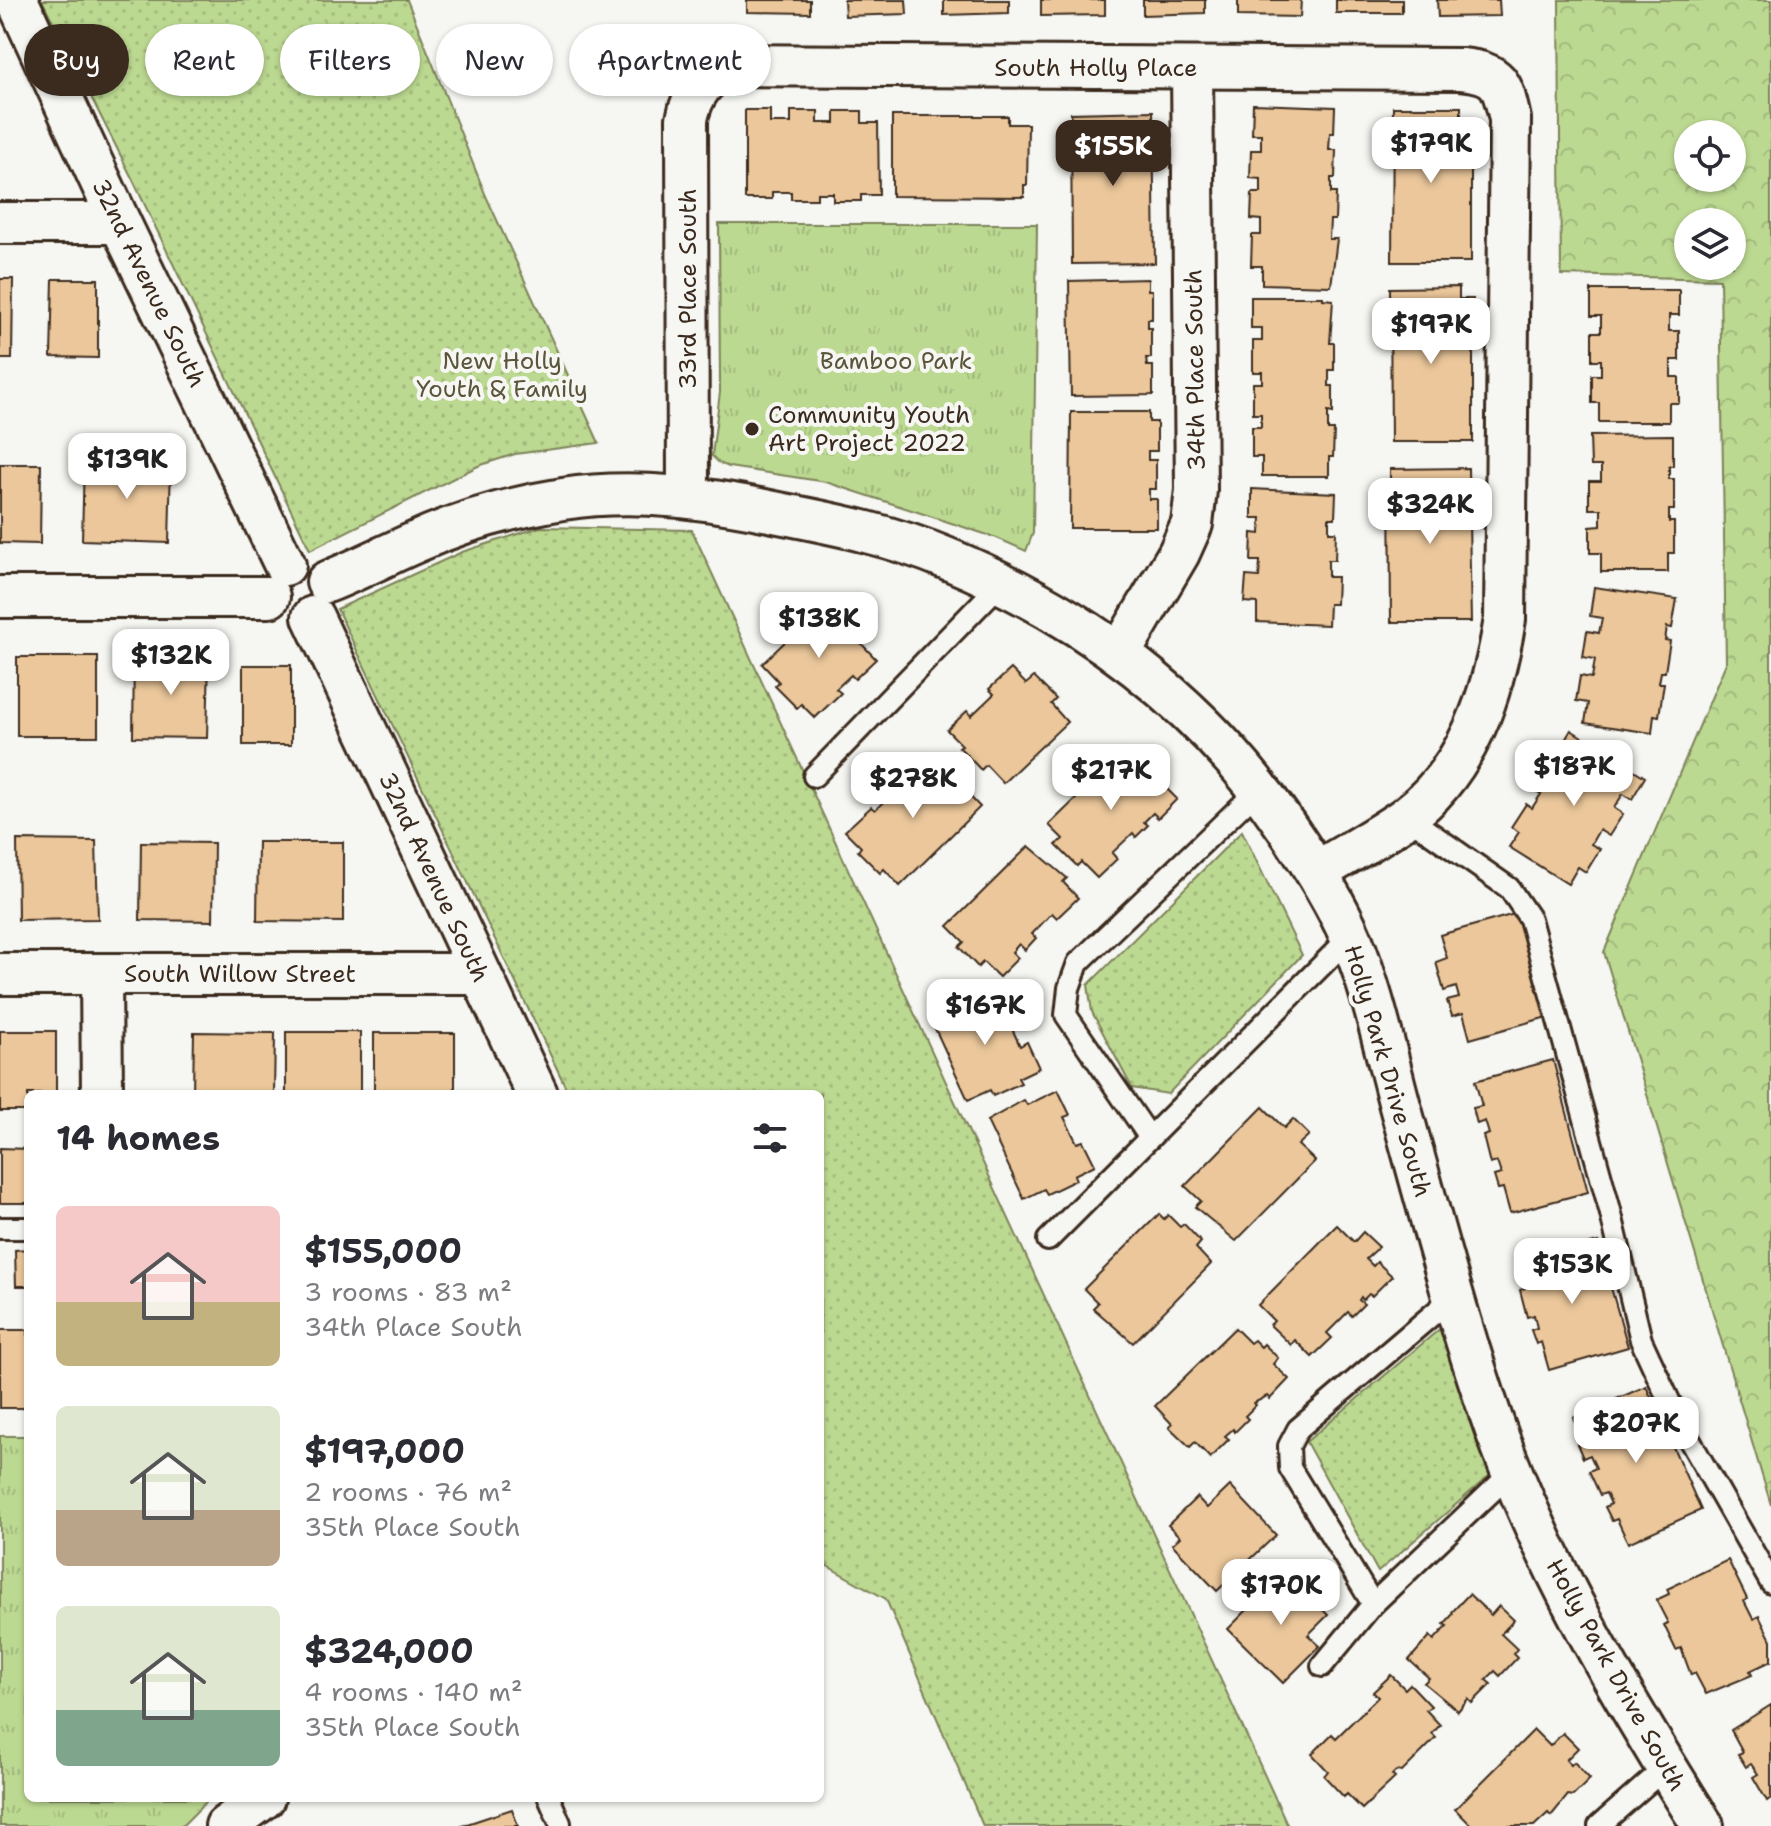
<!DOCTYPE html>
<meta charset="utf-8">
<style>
:root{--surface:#fff;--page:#f2f2f3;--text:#2b2b33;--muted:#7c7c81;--accent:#3b2a1e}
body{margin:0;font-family:"Shantell Sans",sans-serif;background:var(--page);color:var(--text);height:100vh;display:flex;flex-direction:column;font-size:30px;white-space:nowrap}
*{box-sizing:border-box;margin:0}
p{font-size:26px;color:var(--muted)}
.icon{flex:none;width:44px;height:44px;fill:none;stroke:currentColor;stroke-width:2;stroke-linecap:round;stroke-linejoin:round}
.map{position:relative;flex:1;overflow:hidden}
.details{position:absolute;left:24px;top:1090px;width:800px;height:712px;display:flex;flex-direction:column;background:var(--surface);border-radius:12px;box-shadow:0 2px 6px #0004}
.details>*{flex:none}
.banner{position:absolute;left:24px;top:24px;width:800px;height:72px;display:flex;gap:16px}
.fabs{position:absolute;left:1674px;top:120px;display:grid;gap:16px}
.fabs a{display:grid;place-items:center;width:72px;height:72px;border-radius:50%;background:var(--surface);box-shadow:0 2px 6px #0004;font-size:40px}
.price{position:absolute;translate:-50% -68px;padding:0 18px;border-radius:16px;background:#fff;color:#222;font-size:26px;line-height:52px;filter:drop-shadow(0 2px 4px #0008)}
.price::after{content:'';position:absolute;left:50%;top:48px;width:24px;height:18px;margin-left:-12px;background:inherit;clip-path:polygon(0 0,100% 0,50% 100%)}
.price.active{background:var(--accent);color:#fff}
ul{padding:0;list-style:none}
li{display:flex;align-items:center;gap:24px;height:200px;padding:0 32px}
li span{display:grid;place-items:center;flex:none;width:224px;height:160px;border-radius:12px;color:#555}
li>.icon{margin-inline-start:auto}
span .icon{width:96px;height:96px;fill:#fffc;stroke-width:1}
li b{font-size:34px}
h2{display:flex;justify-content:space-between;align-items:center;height:96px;padding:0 32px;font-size:34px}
.tag{padding:0 28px;border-radius:36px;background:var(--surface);box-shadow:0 2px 6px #0004;font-size:28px;line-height:72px}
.tag.active{background:var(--accent);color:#fff}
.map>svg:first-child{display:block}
</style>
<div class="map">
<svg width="1771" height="1826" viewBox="0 0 1771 1826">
<defs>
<pattern id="grass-dots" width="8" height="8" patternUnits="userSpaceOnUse" patternTransform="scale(2)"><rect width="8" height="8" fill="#bcd991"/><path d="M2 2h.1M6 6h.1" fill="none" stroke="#a2ba7d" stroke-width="1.8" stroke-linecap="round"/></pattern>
<pattern id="forest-crowns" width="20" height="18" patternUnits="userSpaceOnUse" patternTransform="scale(2)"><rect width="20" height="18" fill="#bcd991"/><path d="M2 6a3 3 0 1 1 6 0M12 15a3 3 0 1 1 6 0" fill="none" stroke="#a2ba7d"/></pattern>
<pattern id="park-tufts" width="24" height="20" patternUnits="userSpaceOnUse" patternTransform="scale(2)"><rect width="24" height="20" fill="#bcd991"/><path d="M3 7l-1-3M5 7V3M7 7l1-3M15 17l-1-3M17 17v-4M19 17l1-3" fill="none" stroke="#a2ba7d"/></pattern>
</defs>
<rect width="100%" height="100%" fill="#f6f6f2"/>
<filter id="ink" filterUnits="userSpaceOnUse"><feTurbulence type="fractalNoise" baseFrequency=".0125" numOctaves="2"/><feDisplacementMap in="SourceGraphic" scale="16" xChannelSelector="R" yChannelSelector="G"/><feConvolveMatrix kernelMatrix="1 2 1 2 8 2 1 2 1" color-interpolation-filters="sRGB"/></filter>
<g filter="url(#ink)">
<!-- grass -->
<g fill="url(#grass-dots)" stroke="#7c8258" stroke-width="2">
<polygon points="42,0 407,0 486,196 599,443 515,454 478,466 310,550 132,178"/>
<polygon points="540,527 692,530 1288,1826 983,1826 886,1599 820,1562 820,1094 569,1094 337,609 462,552"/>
<polygon points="1242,831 1302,955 1168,1094 1132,1088 1092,1012 1088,985"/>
<polygon points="1442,1327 1497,1469 1378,1572 1306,1442"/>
</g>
<!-- forest -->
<path fill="url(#forest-crowns)" stroke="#7c8258" stroke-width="2" fill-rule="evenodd" d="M1559 0H1771V1505L1604 952 1726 663 1720 279 1561 275ZM1688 134H1732V178H1688ZM1688 222H1732V266H1688Z"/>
<!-- park -->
<g fill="url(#park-tufts)" stroke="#7c8258" stroke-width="2">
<polygon points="719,224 1037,224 1033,533 1026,551 997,538 826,482 729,467 719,463 712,456 720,392"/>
<polygon points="0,1436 28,1436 28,1798 210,1798 182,1826 0,1826"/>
</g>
<!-- building -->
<g fill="#ebc79b" stroke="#3b2a1e" stroke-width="2">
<polygon points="747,0 810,0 810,13 747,12"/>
<polygon points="844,0 906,0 907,14 845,16"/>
<polygon points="944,0 1009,0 1009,13 944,15"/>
<polygon points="1041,0 1105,0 1105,15 1041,16"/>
<polygon points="1143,0 1205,0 1205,13 1143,15"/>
<polygon points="1238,0 1301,0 1300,17 1238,16"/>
<rect x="1336" y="0" width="66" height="13"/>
<polygon points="1437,0 1499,0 1500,16 1438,17"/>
<polygon points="1253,104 1335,107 1334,133 1330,133 1329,150 1336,150 1335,178 1331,178 1331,193 1336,193 1335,220 1330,220 1329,239 1337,239 1331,286 1262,284 1262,266 1251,266 1252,235 1261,235 1261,220 1251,219 1252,193 1261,193 1261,179 1250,178 1251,150 1261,150 1261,134 1252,134"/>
<polygon points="1393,107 1461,107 1461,118 1471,118 1471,262 1392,262"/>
<polygon points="745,110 770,110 770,123 791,123 791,111 818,111 818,123 835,123 835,111 862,111 862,123 878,123 879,195 861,195 861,201 833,201 833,193 817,193 817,199 791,199 791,192 772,192 772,199 745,199"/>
<polygon points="1153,111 1155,263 1072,264 1071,113"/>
<polygon points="892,116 1008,116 1008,124 1028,124 1027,185 1024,185 1024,197 892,196"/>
<polygon points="0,279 13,279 12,359 0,359"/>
<polygon points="53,279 98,279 98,358 51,357"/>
<polygon points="1148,279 1148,290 1152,290 1152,319 1148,319 1148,328 1151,328 1151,358 1146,358 1147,366 1153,366 1153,395 1071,396 1069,281"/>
<polygon points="1459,287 1459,299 1473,299 1473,442 1391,442 1390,288"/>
<polygon points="1591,290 1679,290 1679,315 1669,315 1669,331 1679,331 1679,360 1671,360 1671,377 1679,377 1679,403 1669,403 1669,422 1599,422 1599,403 1592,403 1592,375 1601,375 1601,360 1592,360 1592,332 1601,332 1601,316 1591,316"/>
<polygon points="1251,297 1323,297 1323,299 1333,300 1330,343 1334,343 1334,370 1329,370 1329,386 1333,386 1333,413 1328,412 1328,430 1334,430 1333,457 1329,457 1329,476 1262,476 1262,457 1252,457 1252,427 1261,427 1261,414 1253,414 1253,383 1262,383 1262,372 1253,372 1253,341 1262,341 1262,328 1251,328"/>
<polygon points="1071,412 1149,412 1149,422 1157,422 1157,451 1148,451 1148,460 1156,460 1156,489 1149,489 1149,499 1157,499 1157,528 1070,528"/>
<polygon points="1673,435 1673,466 1669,466 1669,479 1674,479 1674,510 1669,510 1669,522 1674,522 1674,553 1668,553 1668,572 1601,572 1601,553 1590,553 1590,527 1601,526 1601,509 1589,509 1589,481 1601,481 1601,466 1591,466 1590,436"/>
<polygon points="84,460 171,462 169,543 82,540"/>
<polygon points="0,464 41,464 40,544 0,543"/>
<polygon points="1468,468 1471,622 1391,622 1390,469"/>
<polygon points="1252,489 1336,493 1335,518 1329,518 1329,532 1336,532 1335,560 1328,560 1328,577 1337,577 1336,604 1329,604 1328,625 1257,622 1257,603 1244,602 1246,576 1259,577 1260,561 1251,561 1252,533 1260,534 1261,518 1252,518"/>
<polygon points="1594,587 1677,599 1672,628 1667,627 1665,640 1670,641 1665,672 1661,672 1659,683 1664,683 1659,716 1654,715 1652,733 1585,723 1588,703 1576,701 1580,676 1592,678 1595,659 1583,657 1587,631 1599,633 1602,618 1590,616"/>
<polygon points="826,602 842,619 849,612 865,629 856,638 876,659 855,679 851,675 836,689 841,693 815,718 801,704 797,708 775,686 779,682 762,664"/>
<polygon points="134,656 209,658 207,738 133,737"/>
<rect x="17" y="657" width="81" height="79"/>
<rect x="243" y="665" width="48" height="80"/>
<polygon points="1011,669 1026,684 1034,677 1056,699 1051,704 1067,722 1003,783 986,765 981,770 959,747 962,745 947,730 967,711 971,716 994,694 989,689"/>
<polygon points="1571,730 1645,777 1632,799 1623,794 1614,808 1623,814 1609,836 1599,830 1591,844 1600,849 1586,872 1578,867 1568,884 1509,847 1519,832 1511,827 1526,804 1532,808 1541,794 1534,790 1549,767 1556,771 1565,757 1558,752"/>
<polygon points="1126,750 1140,763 1150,754 1163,768 1151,780 1159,789 1163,785 1177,799 1158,818 1153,813 1144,822 1148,825 1136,837 1133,833 1112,853 1117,859 1097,878 1081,862 1077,866 1056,845 1063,839 1049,825"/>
<polygon points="925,753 947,776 952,771 967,785 963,789 980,807 900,886 884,869 880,873 858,851 861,847 845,831 871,807 875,810 901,785 897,780"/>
<polygon points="17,840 96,841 98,919 18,920"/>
<polygon points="141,842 214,843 213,921 140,920"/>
<polygon points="258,842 343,842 343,922 257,921"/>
<polygon points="1029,846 1067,878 1063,882 1078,898 1057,918 1052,913 1032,934 1036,938 1025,950 1019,944 1012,952 1018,958 999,977 983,962 978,967 959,947 964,942 948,926"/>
<polygon points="1518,913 1547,1017 1470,1039 1463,1013 1452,1016 1447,1001 1459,998 1456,987 1444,991 1436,962 1447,958 1440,935"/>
<polygon points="1003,992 1015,1017 1008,1020 1020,1046 1027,1042 1039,1068 1018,1078 1021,1083 993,1096 990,1090 968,1100 932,1022 953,1013 951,1009 970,1000 973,1006"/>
<polygon points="0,1031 56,1031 56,1094 28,1094 28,1111 0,1111"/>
<polygon points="194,1032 275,1033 274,1094 193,1094"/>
<rect x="286" y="1032" width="74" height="62"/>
<rect x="374" y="1033" width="81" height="61"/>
<polygon points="1553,1060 1588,1192 1510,1213 1503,1188 1498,1189 1494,1176 1501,1174 1497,1162 1490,1164 1483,1136 1489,1134 1485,1121 1477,1124 1473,1108 1482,1106 1475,1081"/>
<polygon points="1058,1090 1070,1115 1064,1117 1077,1143 1083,1141 1095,1165 1074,1175 1076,1180 1047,1194 1044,1189 1024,1199 987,1121 1024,1100 1027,1105"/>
<polygon points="1263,1107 1284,1128 1293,1119 1309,1135 1298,1145 1315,1161 1236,1241 1195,1207 1201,1201 1185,1186"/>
<polygon points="0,1148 28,1149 28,1203 0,1203"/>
<polygon points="1159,1214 1164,1219 1168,1215 1180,1227 1184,1224 1201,1242 1196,1248 1211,1264 1133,1343 1093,1308 1098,1303 1084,1289"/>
<polygon points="1337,1225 1354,1242 1363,1232 1379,1247 1366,1259 1373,1266 1377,1262 1392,1276 1372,1296 1369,1294 1363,1300 1361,1297 1359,1300 1364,1304 1352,1316 1348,1312 1327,1333 1332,1338 1312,1357 1295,1340 1291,1345 1270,1325 1274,1321 1258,1305"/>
<polygon points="1598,1242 1628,1347 1549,1370 1541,1342 1536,1344 1531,1330 1537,1328 1534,1315 1527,1317 1520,1290 1525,1288 1518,1264"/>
<polygon points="28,1249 28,1286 16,1286 15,1250"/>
<polygon points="1235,1328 1250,1343 1254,1340 1261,1347 1264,1344 1278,1358 1273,1364 1289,1379 1270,1399 1267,1396 1254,1403 1256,1405 1245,1416 1248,1419 1235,1432 1233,1429 1225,1436 1229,1439 1210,1458 1195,1442 1190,1447 1169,1427 1172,1424 1155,1406"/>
<rect x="0" y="1330" width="28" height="78"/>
<polygon points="1646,1386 1701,1510 1628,1543 1617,1519 1612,1521 1605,1507 1611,1504 1606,1493 1600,1495 1589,1471 1596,1468 1590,1455 1583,1458 1577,1444 1583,1442 1573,1418"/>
<polygon points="1230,1486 1276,1535 1217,1591 1172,1544 1180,1537 1168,1525 1197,1497 1207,1508"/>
<polygon points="1728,1560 1747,1599 1744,1601 1753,1619 1759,1616 1771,1640 1771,1661 1750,1671 1752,1675 1706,1694 1695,1673 1691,1675 1681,1648 1676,1650 1664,1625 1668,1623 1656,1600 1669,1594 1667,1589"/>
<polygon points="1285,1572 1328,1615 1308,1635 1320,1646 1283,1683 1228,1629"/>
<polygon points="1469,1594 1491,1615 1499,1606 1514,1620 1501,1634 1517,1649 1513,1654 1517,1658 1500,1676 1495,1671 1486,1680 1491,1684 1472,1703 1468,1699 1458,1711 1424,1683 1429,1678 1409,1660 1430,1636 1434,1640 1447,1626 1444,1624 1453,1614 1452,1612"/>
<polygon points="1391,1675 1405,1689 1410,1684 1431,1706 1426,1710 1440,1725 1432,1734 1436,1738 1402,1772 1396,1771 1392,1775 1395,1778 1362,1809 1347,1794 1344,1797 1324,1776 1328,1771 1312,1754 1332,1734 1336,1738 1378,1697 1373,1692"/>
<polygon points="1771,1705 1771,1798 1767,1801 1753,1777 1758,1774 1751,1764 1746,1767 1738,1754 1743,1752 1731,1730"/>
<polygon points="1534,1730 1550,1746 1563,1733 1578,1748 1566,1760 1571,1765 1574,1762 1590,1779 1573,1796 1568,1795 1551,1816 1548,1813 1534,1826 1472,1826 1455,1809"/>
<polygon points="512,1809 518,1826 461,1826"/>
</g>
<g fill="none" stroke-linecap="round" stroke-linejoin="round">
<!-- service casing -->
<g stroke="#3b2a1e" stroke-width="26">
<g id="service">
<polyline points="814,776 1001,583"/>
<polyline points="1406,816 1509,888 1530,919 1610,1210 1641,1340 1677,1418 1771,1583"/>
<polyline points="1150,1138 1066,1015 1069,988 1078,963 1260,788"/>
<polyline points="0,1228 28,1228"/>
<polyline points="1048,1240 1350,937"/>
<polyline points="1373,1604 1290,1468 1289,1446 1298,1429 1452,1298"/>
<polyline points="1322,1666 1373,1604 1511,1473"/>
<polyline points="549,1798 560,1823"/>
<polyline points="1599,1826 1666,1767"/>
</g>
</g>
<!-- minor casing -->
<g stroke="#3b2a1e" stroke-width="46">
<g id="minor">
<polyline points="17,0 120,223 285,565"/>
<polyline points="0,223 120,223"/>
<path d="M688 496 687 119C692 94 705 76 729 65L1461 69C1500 73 1502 83 1510 119L1505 619C1493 694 1469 769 1406 817 1378 837 1346 854 1317 872"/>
<path d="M327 582C357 570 386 555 416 542 462 521 513 507 563 499 635 488 709 498 779 513 836 524 894 536 948 559 1084 615 1202 703 1285 825 1310 861 1334 898 1351 938 1373 992 1385 1050 1400 1106 1427 1204 1453 1303 1485 1399 1535 1551 1618 1691 1703 1826"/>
<polyline points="0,597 269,597"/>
<polyline points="313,617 537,1094"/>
<polyline points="1120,653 1179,553 1192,524 1196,490 1192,69"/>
<polyline points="0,974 479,974"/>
<polyline points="101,974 102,1094"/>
<polyline points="226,1826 264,1798"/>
</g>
</g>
<!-- service -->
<use href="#service" stroke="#f6f6f2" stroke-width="20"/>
<!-- minor -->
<use href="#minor" stroke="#f6f6f2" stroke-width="40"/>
</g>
</g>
<!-- markers -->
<circle fill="#3b2a1e" stroke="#f6f6f2" stroke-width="3" cx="752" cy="429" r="8"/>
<g text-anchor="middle" stroke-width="8" stroke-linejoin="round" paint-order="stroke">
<!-- street labels -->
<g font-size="24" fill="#3b2a1e" stroke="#f6f6f2">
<text x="1096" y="76">South Holly Place</text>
<text transform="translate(149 283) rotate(64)" y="8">32nd Avenue South</text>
<text transform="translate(688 289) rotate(-90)" y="8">33rd Place South</text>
<text transform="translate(1195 370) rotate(-91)" y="8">34th Place South</text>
<text transform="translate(434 877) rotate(65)" y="8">32nd Avenue South</text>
<text x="240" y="982">South Willow Street</text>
<text transform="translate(1388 1071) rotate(74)" y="8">Holly Park Drive South</text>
<text transform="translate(1616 1675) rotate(61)" y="8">Holly Park Drive South</text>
</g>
<!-- park labels -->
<g font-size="24" fill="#5b563b" stroke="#f6f6f2">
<text x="502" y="369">New Holly<tspan x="502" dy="28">Youth &amp; Family</tspan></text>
<text x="896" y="369">Bamboo Park</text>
</g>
<!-- poi labels -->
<g font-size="24" fill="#3b2a1e" stroke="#f6f6f2" text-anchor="start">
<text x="768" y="423">Community Youth<tspan x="768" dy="28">Art Project 2022</tspan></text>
</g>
</g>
</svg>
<div class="fabs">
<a><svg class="icon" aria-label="locate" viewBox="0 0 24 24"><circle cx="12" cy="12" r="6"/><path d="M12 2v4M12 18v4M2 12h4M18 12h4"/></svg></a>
<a><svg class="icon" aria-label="layers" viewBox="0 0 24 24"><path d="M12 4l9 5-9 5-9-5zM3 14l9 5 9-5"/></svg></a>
</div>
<b class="price" style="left:1431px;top:185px">$179K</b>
<b class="price active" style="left:1113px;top:188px">$155K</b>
<b class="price" style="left:1431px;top:366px">$197K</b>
<b class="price" style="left:127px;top:501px">$139K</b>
<b class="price" style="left:1430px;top:546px">$324K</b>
<b class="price" style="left:819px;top:660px">$138K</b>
<b class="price" style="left:171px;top:697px">$132K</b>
<b class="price" style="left:1574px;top:808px">$187K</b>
<b class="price" style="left:1111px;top:812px">$217K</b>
<b class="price" style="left:913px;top:820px">$278K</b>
<b class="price" style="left:985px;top:1047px">$167K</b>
<b class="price" style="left:1572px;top:1306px">$153K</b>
<b class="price" style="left:1636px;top:1465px">$207K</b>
<b class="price" style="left:1281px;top:1627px">$170K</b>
<div class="banner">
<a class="tag active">Buy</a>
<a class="tag">Rent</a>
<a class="tag">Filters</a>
<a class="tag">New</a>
<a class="tag">Apartment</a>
</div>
<section class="details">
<h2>14 homes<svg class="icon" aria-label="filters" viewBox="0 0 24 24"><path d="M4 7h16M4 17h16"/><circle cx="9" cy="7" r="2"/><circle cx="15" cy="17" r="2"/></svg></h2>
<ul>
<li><span style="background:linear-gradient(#f6c9c9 60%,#c2b280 0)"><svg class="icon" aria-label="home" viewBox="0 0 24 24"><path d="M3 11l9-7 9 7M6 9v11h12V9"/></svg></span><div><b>$155,000</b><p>3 rooms · 83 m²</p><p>34th Place South</p></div></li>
<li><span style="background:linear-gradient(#dfe7d0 65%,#b9a48a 0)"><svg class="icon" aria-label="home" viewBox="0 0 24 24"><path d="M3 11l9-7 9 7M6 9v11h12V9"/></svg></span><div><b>$197,000</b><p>2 rooms · 76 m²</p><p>35th Place South</p></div></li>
<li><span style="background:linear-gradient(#dfe7d0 65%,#7fa58c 0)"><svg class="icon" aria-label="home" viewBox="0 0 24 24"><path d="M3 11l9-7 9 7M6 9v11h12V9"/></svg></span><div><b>$324,000</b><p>4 rooms · 140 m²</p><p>35th Place South</p></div></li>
</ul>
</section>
</div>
